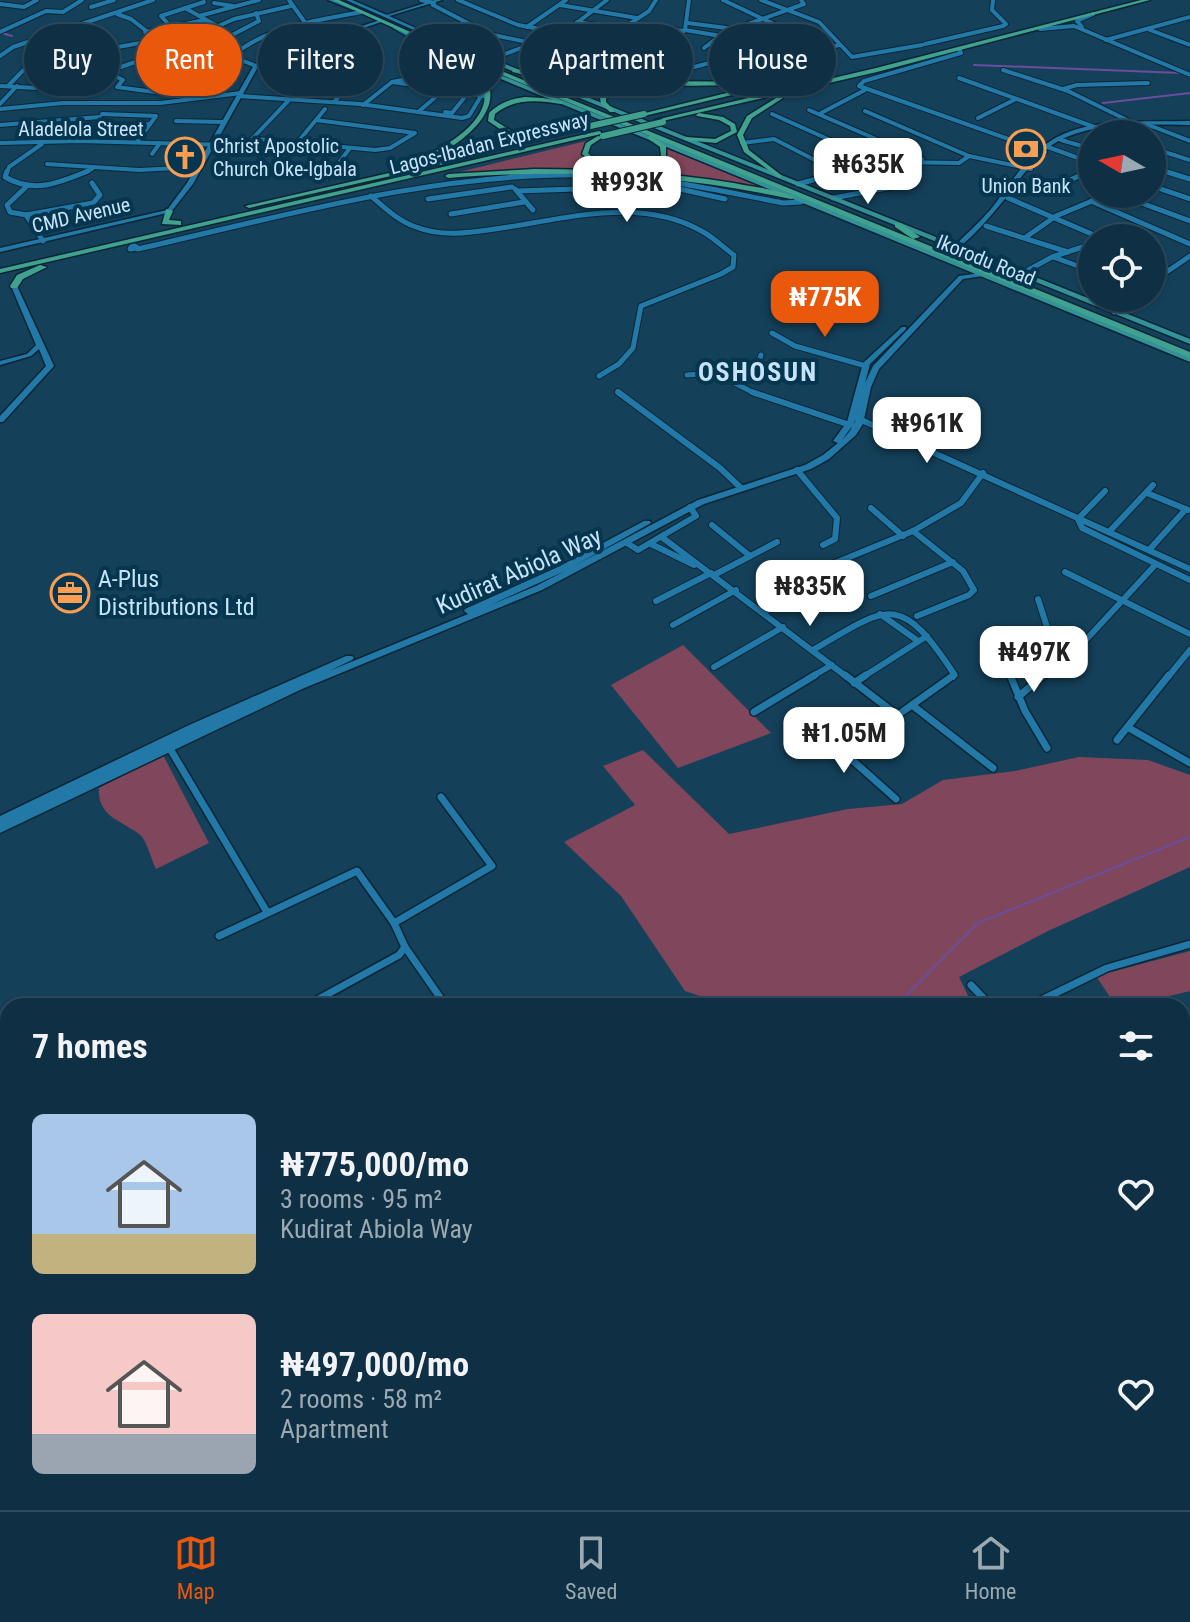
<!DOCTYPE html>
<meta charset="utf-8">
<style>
:root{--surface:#0f3044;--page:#1d3c4f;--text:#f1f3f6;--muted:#9ba9b2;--line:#2f4b5d;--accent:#ea580c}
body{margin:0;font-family:"Roboto Condensed",sans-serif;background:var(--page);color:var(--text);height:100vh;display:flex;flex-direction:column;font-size:30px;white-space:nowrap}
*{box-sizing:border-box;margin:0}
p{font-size:26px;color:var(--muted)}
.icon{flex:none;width:44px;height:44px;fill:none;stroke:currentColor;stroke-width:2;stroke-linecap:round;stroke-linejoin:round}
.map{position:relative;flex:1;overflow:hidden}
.drawer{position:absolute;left:0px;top:998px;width:1190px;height:512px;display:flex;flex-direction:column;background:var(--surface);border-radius:24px 24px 0 0;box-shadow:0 2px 6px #0004,0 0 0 2px var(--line)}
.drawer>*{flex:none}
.banner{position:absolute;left:24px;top:24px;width:1142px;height:72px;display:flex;gap:16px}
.needle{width:52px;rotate:279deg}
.fabs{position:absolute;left:1078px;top:120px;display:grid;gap:16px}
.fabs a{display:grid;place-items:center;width:88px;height:88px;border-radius:50%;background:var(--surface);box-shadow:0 2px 6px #0004,0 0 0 2px var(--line);font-size:40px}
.price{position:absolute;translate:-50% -68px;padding:0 18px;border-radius:16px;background:#fff;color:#222;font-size:26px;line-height:52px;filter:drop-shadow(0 2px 4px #0008)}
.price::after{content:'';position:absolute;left:50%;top:48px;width:24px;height:18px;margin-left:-12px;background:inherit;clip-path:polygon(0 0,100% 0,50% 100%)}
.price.current{background:var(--accent);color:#fff}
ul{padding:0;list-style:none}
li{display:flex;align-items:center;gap:24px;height:200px;padding:0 32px}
li span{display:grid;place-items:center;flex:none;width:224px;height:160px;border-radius:12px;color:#555}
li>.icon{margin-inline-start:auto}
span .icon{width:96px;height:96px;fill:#fffc;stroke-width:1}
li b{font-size:34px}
h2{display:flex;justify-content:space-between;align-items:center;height:96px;padding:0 32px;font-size:34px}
.chip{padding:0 28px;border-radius:36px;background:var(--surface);box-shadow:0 2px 6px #0004,0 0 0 2px var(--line);font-size:28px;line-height:72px}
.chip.current{background:var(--accent);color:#fff}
.tab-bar{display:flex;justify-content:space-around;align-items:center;height:112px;border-top:2px solid var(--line);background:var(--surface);font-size:22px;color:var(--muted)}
.tab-bar a{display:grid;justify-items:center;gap:4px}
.tab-bar .current{color:var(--accent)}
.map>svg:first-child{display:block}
</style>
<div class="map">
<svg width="1190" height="1510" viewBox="0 0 1190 1510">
<rect width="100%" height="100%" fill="#14405a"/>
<!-- green -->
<g fill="#80465b">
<path d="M590 140 582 153C599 176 646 176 666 158L667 147 768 189C744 187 720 179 695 177 611 168 527 168 443 176Z"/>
<polygon points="683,645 771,733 678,768 611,685"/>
<polygon points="643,750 729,834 848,809 902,804 943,780 1015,771 1079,757 1148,760 1190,775 1190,867 1048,931 959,977 973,1006 729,1006 685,991 621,896 564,842 635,805 603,766"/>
<path d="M163 755 209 843 156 869C151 859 147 840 139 834 120 820 97 816 99 788Z"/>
<polygon points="1190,951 1190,991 1129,1006 1116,1006 1096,976"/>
<polygon points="8,1449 8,1502 47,1502 37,1510 0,1510 0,1454"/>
</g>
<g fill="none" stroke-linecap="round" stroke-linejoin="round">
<!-- stream-far1 -->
<g stroke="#6a4e9e" stroke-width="2">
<polyline points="2,33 12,36"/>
<polyline points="974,65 1181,73"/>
<polyline points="1103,103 1190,93"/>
<polyline points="896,1006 978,923 1190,837"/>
</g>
<!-- stream -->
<polyline stroke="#6a4e9e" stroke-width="3" points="0,1505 8,1499"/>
<!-- street-far4 casing -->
<g stroke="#0c2635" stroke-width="6">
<g id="street-far4">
<polyline points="421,0 434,3"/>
<polyline points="458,0 518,25 604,41 649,11 656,0"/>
<polyline points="723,0 812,42"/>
<polyline points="761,0 819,22 852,57 922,45"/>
<polyline points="214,3 233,6"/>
<polyline points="0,4 24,7 37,0"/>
<polyline points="433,5 489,34 574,52 657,77 803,38"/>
<polyline points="560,5 637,18"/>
<polyline points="91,7 114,0"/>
<polyline points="185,8 219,27"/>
<polyline points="117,14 131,19 158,40"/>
<polyline points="199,16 259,0"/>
<polyline points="577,22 603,26"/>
<polyline points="688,23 734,29 775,43"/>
<polyline points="630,24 684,31"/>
<polyline points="80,26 92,29 118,47"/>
<polyline points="527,27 566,0"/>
<polyline points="1082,27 1077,21 1093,14"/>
<polyline points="734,29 804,4 801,0"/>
<polyline points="1040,29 1074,26 1190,75"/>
<polyline points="685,30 733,38"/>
<polyline points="1150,30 1190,45"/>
<polyline points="0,32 46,11 63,12 82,0"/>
<polyline points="145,32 205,20"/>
<polyline points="562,34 607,0"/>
<polyline points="179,36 161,16 204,2"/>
<polyline points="46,37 71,53 95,58"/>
<polyline points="1106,40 1190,17"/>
<polyline points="925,44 1003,26 1006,24 992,10 993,0"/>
<polyline points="288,46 311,31 289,0"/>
<polyline points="704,48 721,35"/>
<polyline points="959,49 961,53 864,81 859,86 1045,152"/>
<polyline points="0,56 13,47 153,0"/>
<polyline points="190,57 259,21 256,13"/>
<polyline points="602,59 654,27"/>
<polyline points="489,60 529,45"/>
<polyline points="758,66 839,45"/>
<polyline points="629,67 658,53 685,30 689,0"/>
<polyline points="1003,70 1068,91 1137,125"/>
<polyline points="107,72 123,80 117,87 177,95"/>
<polyline points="92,77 74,71 118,47 179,36 256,66"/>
<polyline points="959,78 1097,128"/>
<path d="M170 80 211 79C246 29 305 23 361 12"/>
<polyline points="392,82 468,93 479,82 468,70"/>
<polyline points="0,86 72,90 92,77 147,58 234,19 291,6"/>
<polyline points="8,86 38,55"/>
<polyline points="37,87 56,74"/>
<polyline points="1063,89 1077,85 1148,83"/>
<polyline points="239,96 360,104 462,118 469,116 481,96 488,96"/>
<polyline points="334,102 363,69"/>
<polyline points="0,104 17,86"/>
<polyline points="363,105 392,82 462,68"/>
<polyline points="0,109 63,103 160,103 241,93"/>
<polyline points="809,110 922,159"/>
<polyline points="865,111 969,156 1031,169"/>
<polyline points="418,112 471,67"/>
<polyline points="445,112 452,113 468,93 481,96"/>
<polyline points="821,113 865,90"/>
<polyline points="102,114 156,116 137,142"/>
<polyline points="772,114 877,161"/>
<polyline points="978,118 1016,99"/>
<polyline points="176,121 222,122"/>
<polyline points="1146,124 1190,141"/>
<polyline points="0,125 100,117"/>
<polyline points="50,127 150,124"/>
<polyline points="1103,129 1115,134"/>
<polyline points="252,139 289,100"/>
<polyline points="1061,140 1092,149"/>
<polyline points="0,143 79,141 227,145 258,139 375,150 390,148 415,133 316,120"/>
<polyline points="297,143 325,109"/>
<polyline points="742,143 774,139 838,172"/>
<polyline points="1045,146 1092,163"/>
<polyline points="1152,148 1190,160"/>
<polyline points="152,154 160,143"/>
<polyline points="47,164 139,170 197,167"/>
<polyline points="857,167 864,173"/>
<polyline points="1152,167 1170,173"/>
<polyline points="7,173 9,167 42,144"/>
<polyline points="83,173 92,169"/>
<polyline points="331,173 350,148"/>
<polyline points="838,173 897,162 959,163 969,156"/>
<polyline points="1086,173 1092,170"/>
</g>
</g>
<!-- street-far3 casing -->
<g stroke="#0c2635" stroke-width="7">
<g id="street-far3">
<path d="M7 171 5 177C34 194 59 183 88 171"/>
<polyline points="862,171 875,181"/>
<polyline points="1164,171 1190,179"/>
<polyline points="327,178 332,171"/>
<polyline points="1070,180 1090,171"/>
<polyline points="798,184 847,171"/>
<polyline points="27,186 7,205 10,212 26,215 93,203 100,195 92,183"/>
<polyline points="1152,186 1190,199"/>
<polyline points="515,189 533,210"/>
<polyline points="517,191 666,186 725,199"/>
<polyline points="1117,194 1190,221"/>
<path d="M371 196C385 208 398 221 416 227 441 237 469 233 495 229 563 220 641 194 705 233 715 239 724 248 734 255L733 267 721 274 641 306 633 348 619 364 599 376"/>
<polyline points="833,198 898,186"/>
<polyline points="1008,198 1101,238"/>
<polyline points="428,199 512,187"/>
<polyline points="1091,201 1190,244"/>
<polyline points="451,214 524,202"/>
<polyline points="26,215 43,241"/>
<polyline points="986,226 1068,252"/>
<polyline points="1026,237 1056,216 1109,194"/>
<polygon points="135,246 138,248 130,249 131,247"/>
<path d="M138 249C287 215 437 172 591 175 656 176 720 191 783 203L801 202"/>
<polyline points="1053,257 1092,271"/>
<polyline points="1152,262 1168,270"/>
<polyline points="1021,274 1052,257 1092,244"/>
<polyline points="1152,282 1190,256"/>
<polyline points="1114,312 1132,298"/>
<polyline points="772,333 795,346 866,366"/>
<polyline points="687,375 715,373 756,394"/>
<polyline points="741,384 745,368 759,362 761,355"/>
</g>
</g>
<!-- street-far2 casing -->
<g stroke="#0c2635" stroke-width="8">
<g id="street-far2">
<polyline points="618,392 720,468 741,488"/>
<polyline points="752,392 850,425"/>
<polyline points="857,418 1190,569"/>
<polyline points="797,470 837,518 835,539 823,545"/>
<polyline points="1105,491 1078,519 1082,528 1190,580"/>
<polyline points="1147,493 1188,510"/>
<polyline points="871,508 903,536"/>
<polyline points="712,525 750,556"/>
<polyline points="913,531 963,571 974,590 969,595 917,616"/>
<polyline points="1109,532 1153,485"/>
<polyline points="663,538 847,677"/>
<polyline points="627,543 638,550 696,516 690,507"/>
<polyline points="651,544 694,565"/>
<polyline points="1149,550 1186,509"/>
<polyline points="835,563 913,531 961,503 983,473"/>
<polyline points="1065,572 1190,634"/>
<polyline points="714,575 777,542"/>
<polyline points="871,596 953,562"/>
<polyline points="1038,599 1047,627 1069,655"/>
<polyline points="656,601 711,573"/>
<polyline points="764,612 828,575"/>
<polyline points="880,614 918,641"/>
<polyline points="673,625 736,590"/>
<polyline points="1006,645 1011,677"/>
<path d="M813 650C889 605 900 592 954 674L953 677"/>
<polyline points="714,667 783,627"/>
<polyline points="811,677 832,665"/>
<polyline points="863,677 927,636"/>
<polyline points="1041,677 1084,642 1156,564"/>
<polyline points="1168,677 1190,650"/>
</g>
</g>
<!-- street-far1 casing -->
<g stroke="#0c2635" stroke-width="10">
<g id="street-far1">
<polyline points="845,675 897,715"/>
<polyline points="1010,675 1025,711 1047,748"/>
<polyline points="854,683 866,675"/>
<polyline points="1018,697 1044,675"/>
<polyline points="912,705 993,768"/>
<polyline points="754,712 815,675"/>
<polyline points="814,726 896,799"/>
<polyline points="1129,728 1190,763"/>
<polyline points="1117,740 1169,675"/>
<polyline points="169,747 267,912"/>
<polyline points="843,754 954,675"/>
<polyline points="394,923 492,866 441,797"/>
<polyline points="219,936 357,871 394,923 405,947 399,955 306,1006"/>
<polyline points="405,947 446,1006"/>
<polyline points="971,985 991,1006"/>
<polyline points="1029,1006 1107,968 1190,944"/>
</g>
</g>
<!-- street casing -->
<g stroke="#0c2635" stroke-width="13">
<g id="street">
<polyline points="1182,1081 1190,1077"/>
<polyline points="1182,1205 1190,1214"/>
<polyline points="0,1256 8,1252"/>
<polyline points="0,1403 8,1399"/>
<polyline points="1182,1416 1190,1425"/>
<polyline points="377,1502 380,1510"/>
<polyline points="1049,1502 1055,1510"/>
<polyline points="183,1510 194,1502"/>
<polyline points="599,1510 601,1502"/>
<polyline points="901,1510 910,1502"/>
</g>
</g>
<!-- secondary casing -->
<g stroke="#0c2635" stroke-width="3">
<g id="secondary">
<polygon points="328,0 334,0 357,9 353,10"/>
<polygon points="346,0 352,0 387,15 435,0 442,0 389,16 447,42 443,43"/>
<polygon points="380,20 384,21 338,37 290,47 258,67 193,184 171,212 0,252 0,248 167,210 187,183 254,65 286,45 335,35"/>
<polygon points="395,26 434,48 434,49 430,50 393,28"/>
<path d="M1190 121V125C1145 125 1078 119 1042 153 1028 167 1016 184 1004 200 989 218 975 235 957 249L952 248C965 235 979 223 991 209 1009 186 1026 156 1052 140 1088 117 1148 122 1190 121Z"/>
<path d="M981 273 984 275 983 276 963 279 879 369 871 387 863 424 856 435 829 459 811 469 704 504 542 590 302 689 0 833V816L187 726 346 656H352L354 658 352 660 329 671 468 614 464 611 465 609 560 566 644 521H650L651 523 574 566 698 500 805 465 823 455 838 443 833 441 847 422 863 363 902 327H906V329L870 364 865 383 873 366 959 276ZM860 403C856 418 854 429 842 440L855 422ZM565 571 536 586 488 606Z"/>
<polygon points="14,284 17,286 54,366 3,422 0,422 0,416 46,366 39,349 31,356 0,365 0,361 27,354 36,345 11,286"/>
</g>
</g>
<!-- primary casing -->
<g stroke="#0c2635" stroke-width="3">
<g id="primary">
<polygon points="445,40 1190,339 1190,344 443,43"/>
<polygon points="432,47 1190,357 1190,362 430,50"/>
</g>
</g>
<!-- highway casing -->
<g stroke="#0c2635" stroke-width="3">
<g id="highway">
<polygon points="332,0 339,0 455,52 1190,352 1190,358 654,138 666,146 666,158 655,165 630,170 630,168 651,163 661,156 660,147 647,138 650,136 451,54"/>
<polygon points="1141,0 1150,0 877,72 658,122 655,120 876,68"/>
<path d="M476 66C511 99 475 133 445 151 435 156 426 162 416 163V161C442 148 495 121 483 85 481 79 476 73 473 68Z"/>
<path d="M514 69C604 79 693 85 784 79L787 81 784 83C694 88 601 87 512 72Z"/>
<polygon points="627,85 629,88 614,91 606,99 606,102 614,110 614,112 610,112 601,104 600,98 610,89"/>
<polygon points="751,87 753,90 644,116 641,114"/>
<polygon points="781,95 783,98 752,118 743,135 749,150 781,175 781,177 779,178 744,152 737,135 747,116"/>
<path d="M525 97 543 98 564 102 561 104C538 100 514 98 495 114L494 120 510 130 534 134V136L506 133 488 121 489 113C499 103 510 99 525 97Z"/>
<polygon points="699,113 723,117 735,124 737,132 716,143 684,140 684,138 686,137 715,139 731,131 730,126 719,120 697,116 696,115"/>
<polygon points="586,125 589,127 588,128 464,156 465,158 462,160 249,208 245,206 450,159 449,157 452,155"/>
<polygon points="599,131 601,132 601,134 0,273 0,269"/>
<polygon points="598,136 603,137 591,145 588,153 597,161 612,166 612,168 593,163 582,154 586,143"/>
<path d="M534 169C601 169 667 172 734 183 753 187 777 189 795 197L791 199C675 174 566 169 448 178L445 176 448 174Z"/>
<polygon points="166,209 173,211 169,220 181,221 181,225 162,224"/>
<polygon points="895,223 901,223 920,237 913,239 895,227"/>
<polygon points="40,265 47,267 23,279 17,288 11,288 10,286 17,275"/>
</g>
</g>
<!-- street-far4 -->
<use href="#street-far4" stroke="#2279a8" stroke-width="4"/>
<!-- street-far3 -->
<use href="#street-far3" stroke="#2279a8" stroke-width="5"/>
<!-- street-far2 -->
<use href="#street-far2" stroke="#2279a8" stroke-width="6"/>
<!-- street-far1 -->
<use href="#street-far1" stroke="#2279a8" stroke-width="7"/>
<!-- street -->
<use href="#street" stroke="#2279a8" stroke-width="10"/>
<!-- secondary -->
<use href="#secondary" fill="#2279a8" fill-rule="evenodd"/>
<!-- primary -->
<use href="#primary" fill="#339198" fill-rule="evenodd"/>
<!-- highway -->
<use href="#highway" fill="#3fa18e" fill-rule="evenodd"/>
<!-- highway-bridge casing -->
<g stroke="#0c2635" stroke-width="8" stroke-linecap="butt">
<g id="highway-bridge">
<polyline points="586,127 644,114"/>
<polyline points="603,136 663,122"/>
</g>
</g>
<!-- highway-bridge -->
<use href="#highway-bridge" stroke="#3fa18e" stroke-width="6"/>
</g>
<!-- icons -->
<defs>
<g id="bank-ring" transform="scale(2)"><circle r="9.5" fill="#06364f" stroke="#fb9e51" stroke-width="1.5"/><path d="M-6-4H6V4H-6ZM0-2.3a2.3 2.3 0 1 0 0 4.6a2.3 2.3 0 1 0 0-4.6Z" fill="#fb9e51"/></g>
<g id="church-ring" transform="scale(2)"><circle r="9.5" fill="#06364f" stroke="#fb9e51" stroke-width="1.5"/><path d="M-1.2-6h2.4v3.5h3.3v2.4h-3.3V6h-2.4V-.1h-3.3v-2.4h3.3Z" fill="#fb9e51"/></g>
<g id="office-ring" transform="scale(2)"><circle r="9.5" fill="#06364f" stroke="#fb9e51" stroke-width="1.5"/><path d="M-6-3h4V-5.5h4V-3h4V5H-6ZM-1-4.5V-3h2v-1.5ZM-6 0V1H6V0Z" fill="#fb9e51"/></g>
</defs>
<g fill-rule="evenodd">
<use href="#bank-ring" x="1026" y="149"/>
<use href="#church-ring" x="185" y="157"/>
<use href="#office-ring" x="70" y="593"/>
</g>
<g text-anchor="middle" stroke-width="8" stroke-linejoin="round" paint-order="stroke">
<!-- far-street labels -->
<g font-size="20" fill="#c6e4f9" stroke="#06364f">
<text x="81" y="136">Aladelola Street</text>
<text transform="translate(489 143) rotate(-14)" y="7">Lagos-Ibadan Expressway</text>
<text transform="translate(81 215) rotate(-13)" y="7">CMD Avenue</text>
<text transform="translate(986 260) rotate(22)" y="7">Ikorodu Road</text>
</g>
<!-- far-poi labels -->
<g font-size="20" fill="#c6e4f9" stroke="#06364f" text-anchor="start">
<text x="213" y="153">Christ Apostolic<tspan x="213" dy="23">Church Oke-Igbala</tspan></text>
<text x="1026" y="193" text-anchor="middle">Union Bank</text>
</g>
<!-- street labels -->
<g font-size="24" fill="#c6e4f9" stroke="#06364f">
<text transform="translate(519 571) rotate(-24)" y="8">Kudirat Abiola Way</text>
</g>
<!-- poi labels -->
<g font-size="24" fill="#c6e4f9" stroke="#06364f" text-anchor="start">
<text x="98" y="587">A-Plus<tspan x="98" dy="28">Distributions Ltd</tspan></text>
</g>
<!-- far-district labels -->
<g font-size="26" font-weight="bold" letter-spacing="2" fill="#c6e4f9" stroke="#06364f">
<text x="758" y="381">OSHOSUN</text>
</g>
</g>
</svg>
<div class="fabs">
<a><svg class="needle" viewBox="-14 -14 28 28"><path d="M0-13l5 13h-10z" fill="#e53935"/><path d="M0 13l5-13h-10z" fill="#9ba9b2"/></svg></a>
<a><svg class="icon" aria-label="locate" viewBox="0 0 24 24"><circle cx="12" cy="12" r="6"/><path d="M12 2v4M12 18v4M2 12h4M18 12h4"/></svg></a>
</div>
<b class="price" style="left:868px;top:206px">₦635K</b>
<b class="price" style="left:627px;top:224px">₦993K</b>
<b class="price current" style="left:825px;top:339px">₦775K</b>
<b class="price" style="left:927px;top:465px">₦961K</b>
<b class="price" style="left:810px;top:628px">₦835K</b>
<b class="price" style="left:1034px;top:694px">₦497K</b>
<b class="price" style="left:844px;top:775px">₦1.05M</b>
<div class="banner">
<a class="chip">Buy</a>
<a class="chip current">Rent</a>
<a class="chip">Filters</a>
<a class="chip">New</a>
<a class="chip">Apartment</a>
<a class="chip">House</a>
</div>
<section class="drawer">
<h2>7 homes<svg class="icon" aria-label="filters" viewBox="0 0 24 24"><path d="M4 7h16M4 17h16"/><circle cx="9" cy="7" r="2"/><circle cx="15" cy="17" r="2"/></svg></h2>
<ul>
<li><span style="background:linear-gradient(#a9c7e8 75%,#c2b280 0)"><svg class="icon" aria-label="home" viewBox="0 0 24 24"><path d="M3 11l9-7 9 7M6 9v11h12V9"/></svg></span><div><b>₦775,000/mo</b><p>3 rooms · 95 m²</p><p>Kudirat Abiola Way</p></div><svg class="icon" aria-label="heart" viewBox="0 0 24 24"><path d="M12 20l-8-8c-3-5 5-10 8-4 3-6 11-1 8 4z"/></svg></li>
<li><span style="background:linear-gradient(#f6c9c9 75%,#9aa5b1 0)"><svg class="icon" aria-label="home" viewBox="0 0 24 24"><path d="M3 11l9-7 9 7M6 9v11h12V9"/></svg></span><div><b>₦497,000/mo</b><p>2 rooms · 58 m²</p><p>Apartment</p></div><svg class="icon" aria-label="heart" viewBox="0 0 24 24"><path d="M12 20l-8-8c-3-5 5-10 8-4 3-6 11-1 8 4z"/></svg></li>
</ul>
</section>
</div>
<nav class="tab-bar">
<a class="current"><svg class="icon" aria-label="map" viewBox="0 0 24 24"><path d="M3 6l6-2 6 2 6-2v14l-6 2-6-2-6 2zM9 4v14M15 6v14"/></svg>Map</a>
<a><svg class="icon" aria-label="saved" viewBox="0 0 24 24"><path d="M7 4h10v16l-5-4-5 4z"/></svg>Saved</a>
<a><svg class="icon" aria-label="home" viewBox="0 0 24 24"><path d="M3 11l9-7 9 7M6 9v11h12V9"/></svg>Home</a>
</nav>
